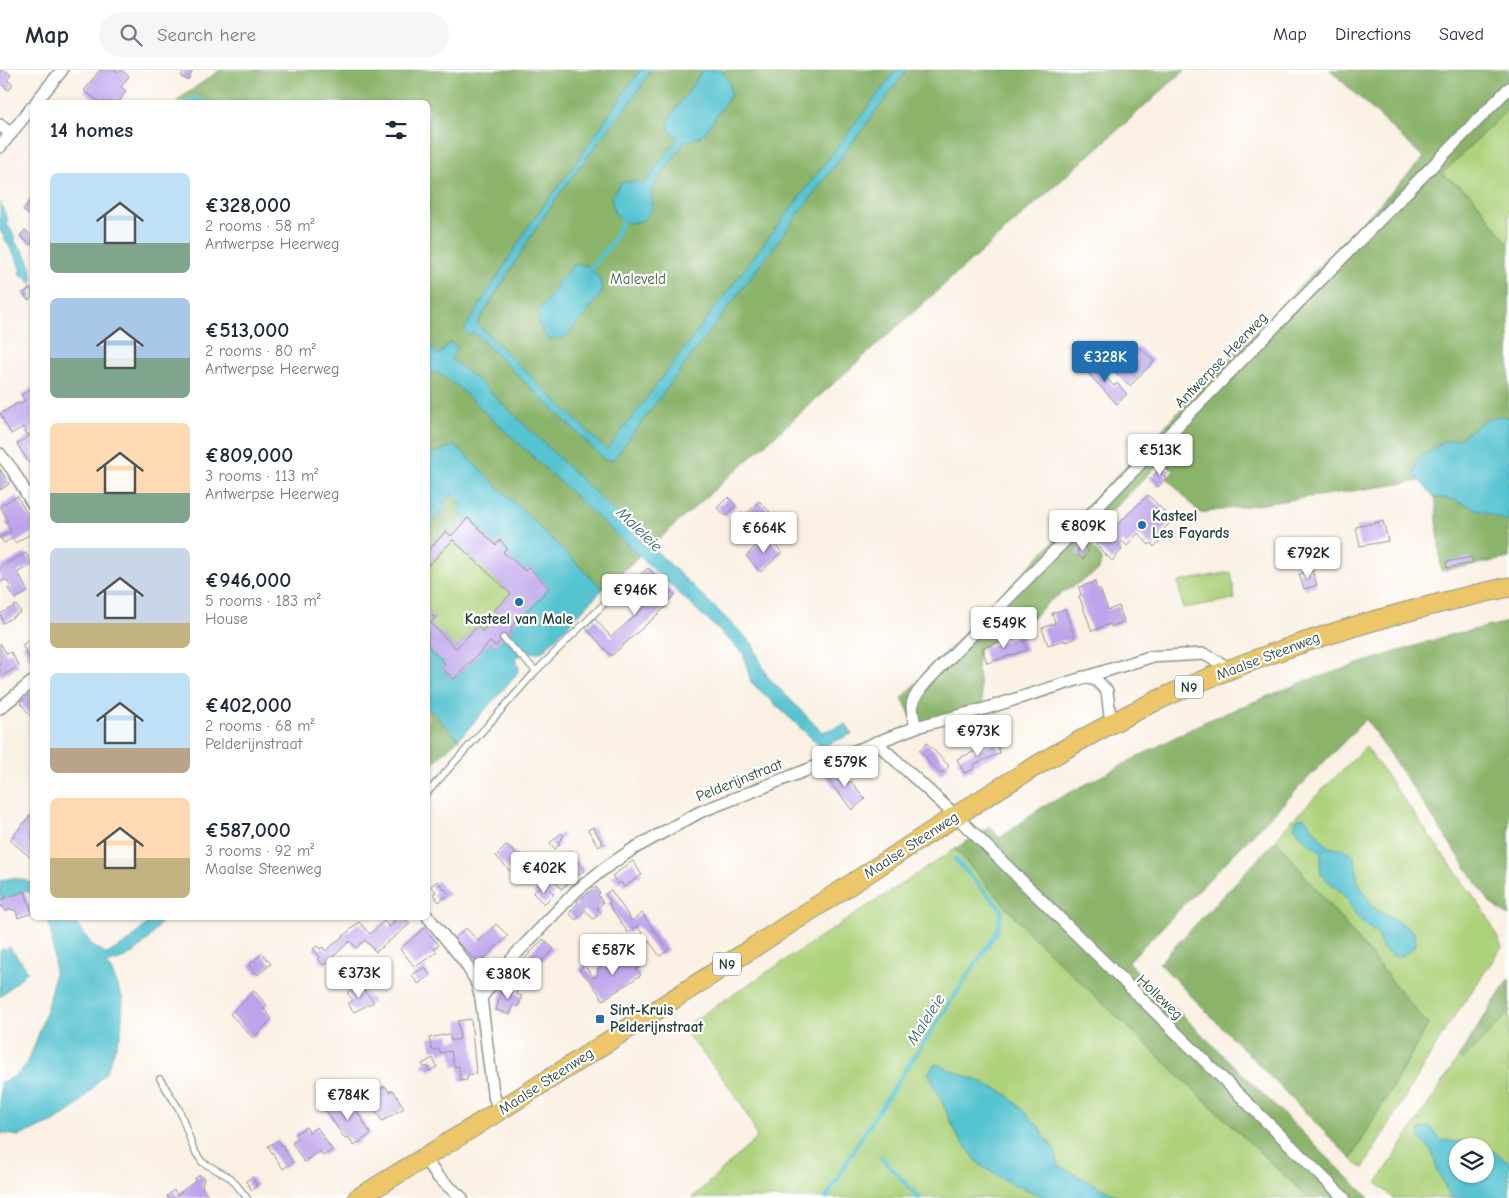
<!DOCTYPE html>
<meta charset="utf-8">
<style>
:root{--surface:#fff;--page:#f6f6f7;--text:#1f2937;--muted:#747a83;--line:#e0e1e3;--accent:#1f6fb2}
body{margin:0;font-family:"Comic Neue",sans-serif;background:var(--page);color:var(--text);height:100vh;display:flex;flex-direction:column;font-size:19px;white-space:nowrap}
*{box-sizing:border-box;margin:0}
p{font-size:16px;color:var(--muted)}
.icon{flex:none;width:28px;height:28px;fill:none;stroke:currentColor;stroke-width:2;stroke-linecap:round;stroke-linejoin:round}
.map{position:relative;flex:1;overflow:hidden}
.details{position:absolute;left:30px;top:30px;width:400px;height:820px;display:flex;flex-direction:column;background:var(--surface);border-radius:8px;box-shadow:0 1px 4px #0004}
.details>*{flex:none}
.buttons{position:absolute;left:1449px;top:1068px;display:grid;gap:10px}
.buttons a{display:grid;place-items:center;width:45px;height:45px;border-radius:50%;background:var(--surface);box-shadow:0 1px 4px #0004;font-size:25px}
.price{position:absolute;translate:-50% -42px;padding:0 11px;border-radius:5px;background:#fff;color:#222;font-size:16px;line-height:32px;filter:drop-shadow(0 1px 2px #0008)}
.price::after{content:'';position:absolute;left:50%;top:30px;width:15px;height:11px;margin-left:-8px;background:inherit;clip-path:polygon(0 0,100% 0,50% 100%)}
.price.selected{background:var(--accent);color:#fff}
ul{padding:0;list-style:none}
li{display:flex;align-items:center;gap:15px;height:125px;padding:0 20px}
li span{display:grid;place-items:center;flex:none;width:140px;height:100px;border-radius:8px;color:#555}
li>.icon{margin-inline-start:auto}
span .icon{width:60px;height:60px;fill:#fffc;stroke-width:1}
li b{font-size:21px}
h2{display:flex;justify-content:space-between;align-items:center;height:60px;padding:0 20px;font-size:21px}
header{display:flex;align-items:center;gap:30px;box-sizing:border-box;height:70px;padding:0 25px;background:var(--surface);border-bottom:1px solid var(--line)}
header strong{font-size:24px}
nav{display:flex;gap:28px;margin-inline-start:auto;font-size:18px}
.search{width:350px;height:45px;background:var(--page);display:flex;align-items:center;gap:12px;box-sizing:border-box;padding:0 18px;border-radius:28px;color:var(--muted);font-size:19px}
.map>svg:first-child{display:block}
</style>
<header>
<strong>Map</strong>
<div class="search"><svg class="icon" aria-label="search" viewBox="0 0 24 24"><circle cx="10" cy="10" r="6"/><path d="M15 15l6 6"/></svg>Search here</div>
<nav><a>Map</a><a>Directions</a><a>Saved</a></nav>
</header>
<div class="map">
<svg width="1509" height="1128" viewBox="0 0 1509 1128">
<rect width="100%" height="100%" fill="#fff"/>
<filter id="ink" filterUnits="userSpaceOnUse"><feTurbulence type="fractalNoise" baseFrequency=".02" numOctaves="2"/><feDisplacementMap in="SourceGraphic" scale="10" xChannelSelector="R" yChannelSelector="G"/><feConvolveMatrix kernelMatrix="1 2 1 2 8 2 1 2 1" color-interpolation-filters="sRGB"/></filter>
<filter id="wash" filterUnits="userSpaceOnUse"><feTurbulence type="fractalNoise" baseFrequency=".0096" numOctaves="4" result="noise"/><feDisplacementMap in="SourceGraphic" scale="20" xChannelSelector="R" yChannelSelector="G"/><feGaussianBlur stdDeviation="1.12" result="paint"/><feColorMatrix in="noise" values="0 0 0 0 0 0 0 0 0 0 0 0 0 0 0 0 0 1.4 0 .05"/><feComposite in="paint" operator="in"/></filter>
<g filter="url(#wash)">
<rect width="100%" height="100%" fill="#fbf0e3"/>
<!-- green -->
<g fill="#aed27b" stroke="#668858" fill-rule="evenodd">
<polygon points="1509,38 1509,175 1471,124 1442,104"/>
<polygon points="453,470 511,524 494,540 498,544 494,545 495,549 482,561 477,556 456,578 430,553 435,548 428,543 428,496"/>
<polygon points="1231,502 1235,529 1183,538 1178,512"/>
<polygon points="1366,677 1486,844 1502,877 1445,960 1363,1098 1351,1089 1428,955 1276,770 1287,755"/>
<path d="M955 779 1031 865 1308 1128H692L757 1068C745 1029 707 990 682 958Z"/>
<path d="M1509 909V1128H1393L1377 1113ZM1458 1076H1485V1104H1458Z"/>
</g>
<!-- forest -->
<g fill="#8ab46b" stroke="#547850">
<polygon points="220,0 1185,0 603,519 455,375 428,386 428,32 176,32 179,29"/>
<polygon points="1330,0 1509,0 1509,38 1442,104 1471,124 1509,175 1509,488 1441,501 1434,409 1200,443 1167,408 1174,401 1162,391 1084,468 1102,488 1099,500 1051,530 1021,559 979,578 977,598 984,639 916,657 902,628 1424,88"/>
<polygon points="452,424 463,435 459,441 468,448 451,466 446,462 428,481 428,456 446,437 442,433"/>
<polygon points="1509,552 1509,846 1491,834 1366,649 1128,892 1369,1128 1308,1128 1031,865 955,779 990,757 1000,768 1041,738 1204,652 1303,612 1446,566"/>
<polygon points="428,638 459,669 428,698"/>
<polygon points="1276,770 1428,955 1351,1089 1159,893"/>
<polygon points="1509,909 1509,943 1462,991 1459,987"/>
</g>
<!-- water -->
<g fill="#57c3d1" stroke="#3b8082">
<polygon points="640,0 651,0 634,27 562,120 535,160 477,254 607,380 896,0 907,0 613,390 605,390 473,262 470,266 464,260 532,151 570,101"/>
<polygon points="703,0 721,0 730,13 730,26 704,64 690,71 686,70 651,121 653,138 643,151 627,153 614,143 611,127 621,113 638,111 643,115 678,68 669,60 669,49"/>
<path d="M0 131 8 151 7 154 15 167V172C29 186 33 196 32 215L25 207 20 205 19 200 22 201V199L18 195V192L0 160Z"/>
<polygon points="574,195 586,195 598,206 603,220 585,246 564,268 548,269 540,257 538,242 554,220 558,211"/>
<polygon points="450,272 458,278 450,288 480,312 752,573 767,606 822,662 846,654 852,664 821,677 751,612 743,583 457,316 438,303 428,303 428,291 430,291 428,289 428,274 439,285"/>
<polygon points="1502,345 1509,348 1509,452 1454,430 1434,427 1414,404 1417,390 1443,372 1459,369 1485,350"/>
<polygon points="455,375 603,519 543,581 535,583 524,581 516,589 519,599 515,606 459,669 428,638 428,577 445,593 441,598 454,609 490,572 495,576 512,561 511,557 536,504 529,497 525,501 503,482 507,478 500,471 496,475 468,448 458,441 463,435 452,424 442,433 446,437 428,456 428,386"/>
<path d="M1304 747 1328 777C1354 780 1356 782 1357 808 1358 814 1372 836 1377 840 1381 844 1387 845 1391 848 1399 852 1407 857 1414 862L1416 874C1401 896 1380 886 1377 862 1359 857 1352 835 1341 822 1335 816 1325 811 1321 803 1318 796 1324 787 1319 781 1315 776 1308 773 1303 768 1300 765 1297 760 1294 756L1297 749Z"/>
<polygon points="11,808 21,809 32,813 32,823 25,821 1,830 0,811"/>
<path d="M48 848H72L93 876 107 884 131 870 152 848H163C154 863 142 880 125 888 119 890 112 892 106 894L112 902 123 929 121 963 106 1002 77 1036 54 1052 19 1066 0 1063V1012C6 1011 16 1006 20 1002 34 988 52 924 54 904 55 886 52 866 48 848Z"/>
<polygon points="9,877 25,896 27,902 0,927 0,881 3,878 5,880"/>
<polygon points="935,994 989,1015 1008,1025 1039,1057 1056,1083 1059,1096 1121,1128 1046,1128 1006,1111 981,1096 958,1067 928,1002"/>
<polygon points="1431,1057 1440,1070 1463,1072 1477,1076 1458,1076 1458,1104 1485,1104 1485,1078 1493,1081 1509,1092 1509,1128 1451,1128 1438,1102 1431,1080 1419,1068 1420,1059"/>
</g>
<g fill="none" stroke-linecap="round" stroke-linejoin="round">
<!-- stream -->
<g stroke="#57c3d1" stroke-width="4.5">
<polyline points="188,32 196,28 204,32"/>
<polyline points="590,199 612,173 623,150"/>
<polyline points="881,1087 919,1128"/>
<polyline points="826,1128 862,1066 996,863 1002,840 955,789"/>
</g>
</g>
<g id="blocks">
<!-- building -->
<g fill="#bea3eb">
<polygon points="0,0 5,0 11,5 7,10 13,14 9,20 1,14 0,15"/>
<polygon points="100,0 116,0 118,2 121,0 129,6 121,17 126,21 119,32 100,32 84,21"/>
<polygon points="184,0 192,2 188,10 181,7"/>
<polygon points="32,127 32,148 23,140"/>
<polygon points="25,160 32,166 31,175 20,166"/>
<polygon points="31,218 32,227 28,230 23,223"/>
<polygon points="1139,277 1154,291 1130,316 1116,303 1126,292 1130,296 1138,288 1133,283"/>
<polygon points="1090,291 1114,316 1117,313 1127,324 1117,334 1083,298"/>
<polygon points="32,318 32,362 27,365 23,357 11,364 0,344 18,333 20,334 25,331 21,325"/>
<polygon points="32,364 32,391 29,393 17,374"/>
<polygon points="1164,395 1169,401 1164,406 1166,408 1158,417 1150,409"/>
<polygon points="0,399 9,414 0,420"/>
<polygon points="1148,425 1173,450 1160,463 1164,467 1154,477 1151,473 1149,475 1138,463 1127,476 1122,471 1118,476 1122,480 1112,491 1096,475"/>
<polygon points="17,426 32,452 32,463 15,473 12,468 4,473 0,467 11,461 5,452 8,451 0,436"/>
<polygon points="728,427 736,435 726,446 717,438"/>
<polygon points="759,431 770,442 755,457 744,447"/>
<polygon points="468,448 496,475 500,470 507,478 503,482 525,501 529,497 549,518 511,557 512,561 495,576 490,572 454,609 441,597 445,593 428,577 428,543 432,547 433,546 435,548 430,553 456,578 478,556 482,561 495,549 494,545 498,544 494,540 511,524 453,470 428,496 428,481 446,461 451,466"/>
<polygon points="1383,451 1388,471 1360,476 1356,457"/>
<polygon points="766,466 782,482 761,502 746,486"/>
<polygon points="1082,474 1089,481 1083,489 1078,485 1077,481"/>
<polygon points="26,483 32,495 18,502 28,522 15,529 8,519 11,518 6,509 0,513 0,497"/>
<polygon points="1472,487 1473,493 1447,498 1446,492"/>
<polygon points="648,498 675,525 666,534 667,536 611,586 586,558 595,549 611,567 657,526 638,507"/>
<polygon points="1312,500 1317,515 1304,519 1299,504"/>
<polygon points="1095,512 1097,519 1100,519 1108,540 1119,536 1124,552 1111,557 1110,554 1092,561 1079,526 1081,525 1079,517"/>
<polygon points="16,535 21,542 3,553 0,544"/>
<polygon points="1065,539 1075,569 1065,572 1065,570 1048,575 1042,558 1055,553 1052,543"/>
<polygon points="1021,565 1027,580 987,593 982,578"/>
<polygon points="32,569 32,593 22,575"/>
<polygon points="0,573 7,584 11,582 19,596 0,607"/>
<polygon points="32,623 32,648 20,632"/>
<polygon points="996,672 1000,683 973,695 974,699 964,703 957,689"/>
<polygon points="927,673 949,696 941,704 927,691 928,690 919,680"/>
<polygon points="837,698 848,713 851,711 865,729 852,740 823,703"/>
<polygon points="32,743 32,789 10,770"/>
<polygon points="593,757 603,774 599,777 588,760"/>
<polygon points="561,763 564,766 558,772 560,774 555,779 550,773"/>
<polygon points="507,775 522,791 511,802 496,786"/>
<polygon points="569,782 585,800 561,819 551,806 553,804 550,800 554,797 557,800 562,796 559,792 564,788 563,786"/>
<polygon points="633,791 642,805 624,817 621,812 618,814 612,806"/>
<polygon points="437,811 449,824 439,832 433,824 436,822 431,816"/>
<polygon points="543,813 554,824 544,834 533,823"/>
<polygon points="596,817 600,823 598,825 603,833 597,838 601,843 593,849 585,840 576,850 569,843 578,833 577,831"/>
<polygon points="611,820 632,851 642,843 668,880 660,886 637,856 628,863 608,833 611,832 605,824"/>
<polygon points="25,821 32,843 18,848 16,841 11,839 5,841 3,836 0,837 0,830"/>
<polygon points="392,848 405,848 410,854 376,882 365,870 356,878 350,871 324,895 318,889 320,887 313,879 317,876 320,879 323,877 326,881 359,852 370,864 384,851 389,857 395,852"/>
<polygon points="496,854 508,866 479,893 454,869 466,858 478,871"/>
<polygon points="424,858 439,875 434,879 437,882 415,897 400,879"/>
<polygon points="543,869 554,879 531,903 528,899 524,903 517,897"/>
<polygon points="262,883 271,894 258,905 249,895"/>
<polygon points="625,885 629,891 634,887 641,896 636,900 641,905 603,930 591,912 579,900 584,895 594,908 598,904 598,899 602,895 605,899"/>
<polygon points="425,897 430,906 418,914 412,905"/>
<polygon points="338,902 343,909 336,914 331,906"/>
<polygon points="358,914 374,932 354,942 348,934 353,930 347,923"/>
<polygon points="503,916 517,920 516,924 522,926 518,937 513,935 510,945 496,940"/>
<polygon points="254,921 267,935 264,939 272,949 253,968 230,944"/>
<polygon points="471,949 476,1004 467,1005 467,1010 460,1011 459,996 454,997 451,981 440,983 439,979 432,980 429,968 449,964 451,971 460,969 458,951"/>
<polygon points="433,988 437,997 429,1001 427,996 424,998 422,994"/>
<polygon points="385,1016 389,1022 393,1020 404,1038 382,1051 367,1027"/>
<polygon points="347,1025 371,1064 354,1076 348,1067 345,1069 325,1039"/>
<polygon points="306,1057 309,1062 317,1057 332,1080 323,1086 320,1081 304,1092 292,1073 298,1069 295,1064"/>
<polygon points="278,1070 293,1092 283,1099 268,1076"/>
<polygon points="200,1105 204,1108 202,1117 210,1128 168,1128 167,1126 174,1120 177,1125 195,1111 195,1108"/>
<polygon points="252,1107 257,1116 252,1120 246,1111"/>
</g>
</g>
</g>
<g filter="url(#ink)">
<use href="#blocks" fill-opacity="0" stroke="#8d968c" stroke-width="1"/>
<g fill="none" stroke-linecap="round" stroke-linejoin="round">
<!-- service casing -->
<g stroke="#8d968c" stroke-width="8">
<g id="service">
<polyline points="503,568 536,601"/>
<polyline points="428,722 536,601 606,532"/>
<polyline points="160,1009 179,1039 194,1080 202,1092 231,1108 247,1128"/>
</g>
</g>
<!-- minor casing -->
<g stroke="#8d968c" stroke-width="14">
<g id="minor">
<polyline points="36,32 62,0"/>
<polyline points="0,55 11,64"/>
<polyline points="0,77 32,37"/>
<polyline points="0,384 12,399 32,433"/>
<polyline points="1083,607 1096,610 1107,621 1111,654"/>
<polyline points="0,638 32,612"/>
<path d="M916 657C908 631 912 629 929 609L1509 18"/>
<polyline points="876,672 956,746 1344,1128"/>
<polyline points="428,847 464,891 476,911 481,928 493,1023 499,1041"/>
<polyline points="481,928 516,884 576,821 605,798 633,779 700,742 916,657 984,639 1150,587 1204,584 1231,599"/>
<polyline points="424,1088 438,1107 462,1128"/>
</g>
</g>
<!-- primary casing -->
<g stroke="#8d968c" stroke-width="21">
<path id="primary" d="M358 1128C522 1029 681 924 842 820 945 753 1047 683 1158 630 1270 578 1389 543 1509 517"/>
</g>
<!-- service -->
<use href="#service" stroke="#fff" stroke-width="5.5"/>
<!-- minor -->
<use href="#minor" stroke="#fff" stroke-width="11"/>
<!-- primary -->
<use href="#primary" stroke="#ecc669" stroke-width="19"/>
</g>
</g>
<!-- markers -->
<g fill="#1f6fb2" stroke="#fff" stroke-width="2">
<circle cx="1142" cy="455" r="5"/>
<circle cx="519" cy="532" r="5"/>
<rect x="595" y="944" width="10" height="10" rx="2.5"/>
</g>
<g text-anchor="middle" stroke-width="4.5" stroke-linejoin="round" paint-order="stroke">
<!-- shield labels -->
<g fill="#fff" stroke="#627771" stroke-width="1">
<rect x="1175" y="605.5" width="28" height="23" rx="4"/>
<rect x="713" y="882.5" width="28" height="23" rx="4"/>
</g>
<g font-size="14" font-weight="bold" fill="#1f3d34">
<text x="1189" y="622">N9</text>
<text x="727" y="899">N9</text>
</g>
<!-- park labels -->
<g font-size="15" fill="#436246" stroke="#fff">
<text x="638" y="214">Maleveld</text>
</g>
<!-- street labels -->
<g font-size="15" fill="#1f3d34" stroke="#fff">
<text transform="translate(1221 290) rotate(-46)" y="5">Antwerpse Heerweg</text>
<text transform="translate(1268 586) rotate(-21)" y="5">Maalse Steenweg</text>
<text transform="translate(739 710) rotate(-22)" y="5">Pelderijnstraat</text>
<text transform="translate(911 775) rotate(-33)" y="5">Maalse Steenweg</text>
<text transform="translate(1160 927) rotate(44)" y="5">Holleweg</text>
<text transform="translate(546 1011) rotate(-33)" y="5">Maalse Steenweg</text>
</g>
<!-- poi labels -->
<g font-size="15" font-weight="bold" fill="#1f3d34" stroke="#fff" text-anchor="start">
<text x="1152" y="451">Kasteel<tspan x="1152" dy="17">Les Fayards</tspan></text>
<text x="519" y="554" text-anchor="middle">Kasteel van Male</text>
<text x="610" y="945">Sint-Kruis<tspan x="610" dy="17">Pelderijnstraat</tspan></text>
</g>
<!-- water labels -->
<g font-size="16" font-style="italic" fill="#306563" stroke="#fff">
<text transform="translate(640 459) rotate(44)" y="6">Maleleie</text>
<text transform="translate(925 949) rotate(-57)" y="6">Maleleie</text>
</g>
</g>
</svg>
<div class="buttons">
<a><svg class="icon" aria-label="layers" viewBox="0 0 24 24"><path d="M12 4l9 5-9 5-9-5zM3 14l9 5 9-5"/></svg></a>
</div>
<b class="price selected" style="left:1105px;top:313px">€328K</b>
<b class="price" style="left:1160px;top:406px">€513K</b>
<b class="price" style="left:1083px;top:482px">€809K</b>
<b class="price" style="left:764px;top:484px">€664K</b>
<b class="price" style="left:1308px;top:509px">€792K</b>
<b class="price" style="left:635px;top:546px">€946K</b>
<b class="price" style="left:1004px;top:579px">€549K</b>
<b class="price" style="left:978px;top:687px">€973K</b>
<b class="price" style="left:845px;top:718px">€579K</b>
<b class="price" style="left:544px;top:824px">€402K</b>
<b class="price" style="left:613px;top:906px">€587K</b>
<b class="price" style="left:359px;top:929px">€373K</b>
<b class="price" style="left:508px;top:930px">€380K</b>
<b class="price" style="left:348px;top:1051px">€784K</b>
<section class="details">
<h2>14 homes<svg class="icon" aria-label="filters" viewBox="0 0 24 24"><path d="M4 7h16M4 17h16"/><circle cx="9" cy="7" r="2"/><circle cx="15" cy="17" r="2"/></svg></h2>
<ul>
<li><span style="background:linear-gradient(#bfe0f5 70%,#7fa58c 0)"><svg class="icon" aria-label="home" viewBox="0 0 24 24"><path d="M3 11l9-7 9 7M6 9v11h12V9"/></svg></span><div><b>€328,000</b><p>2 rooms · 58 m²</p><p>Antwerpse Heerweg</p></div></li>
<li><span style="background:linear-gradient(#a9c7e8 60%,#7fa58c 0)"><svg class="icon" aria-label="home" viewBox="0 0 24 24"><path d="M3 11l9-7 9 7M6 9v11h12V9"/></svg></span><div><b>€513,000</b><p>2 rooms · 80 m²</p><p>Antwerpse Heerweg</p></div></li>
<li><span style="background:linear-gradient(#ffd9b3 70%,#7fa58c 0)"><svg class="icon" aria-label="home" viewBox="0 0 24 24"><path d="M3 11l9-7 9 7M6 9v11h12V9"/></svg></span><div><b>€809,000</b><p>3 rooms · 113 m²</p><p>Antwerpse Heerweg</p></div></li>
<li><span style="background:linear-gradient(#c9d6e8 75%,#c2b280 0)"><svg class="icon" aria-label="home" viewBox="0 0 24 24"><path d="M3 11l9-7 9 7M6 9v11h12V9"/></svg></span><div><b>€946,000</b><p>5 rooms · 183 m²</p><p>House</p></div></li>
<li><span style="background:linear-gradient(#bfe0f5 75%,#b9a48a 0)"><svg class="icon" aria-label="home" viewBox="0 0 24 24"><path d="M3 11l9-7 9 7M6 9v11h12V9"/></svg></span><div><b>€402,000</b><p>2 rooms · 68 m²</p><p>Pelderijnstraat</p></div></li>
<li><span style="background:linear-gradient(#ffd9b3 60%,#c2b280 0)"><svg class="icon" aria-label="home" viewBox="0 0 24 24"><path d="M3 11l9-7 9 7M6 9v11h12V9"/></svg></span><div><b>€587,000</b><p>3 rooms · 92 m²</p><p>Maalse Steenweg</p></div></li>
</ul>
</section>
</div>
